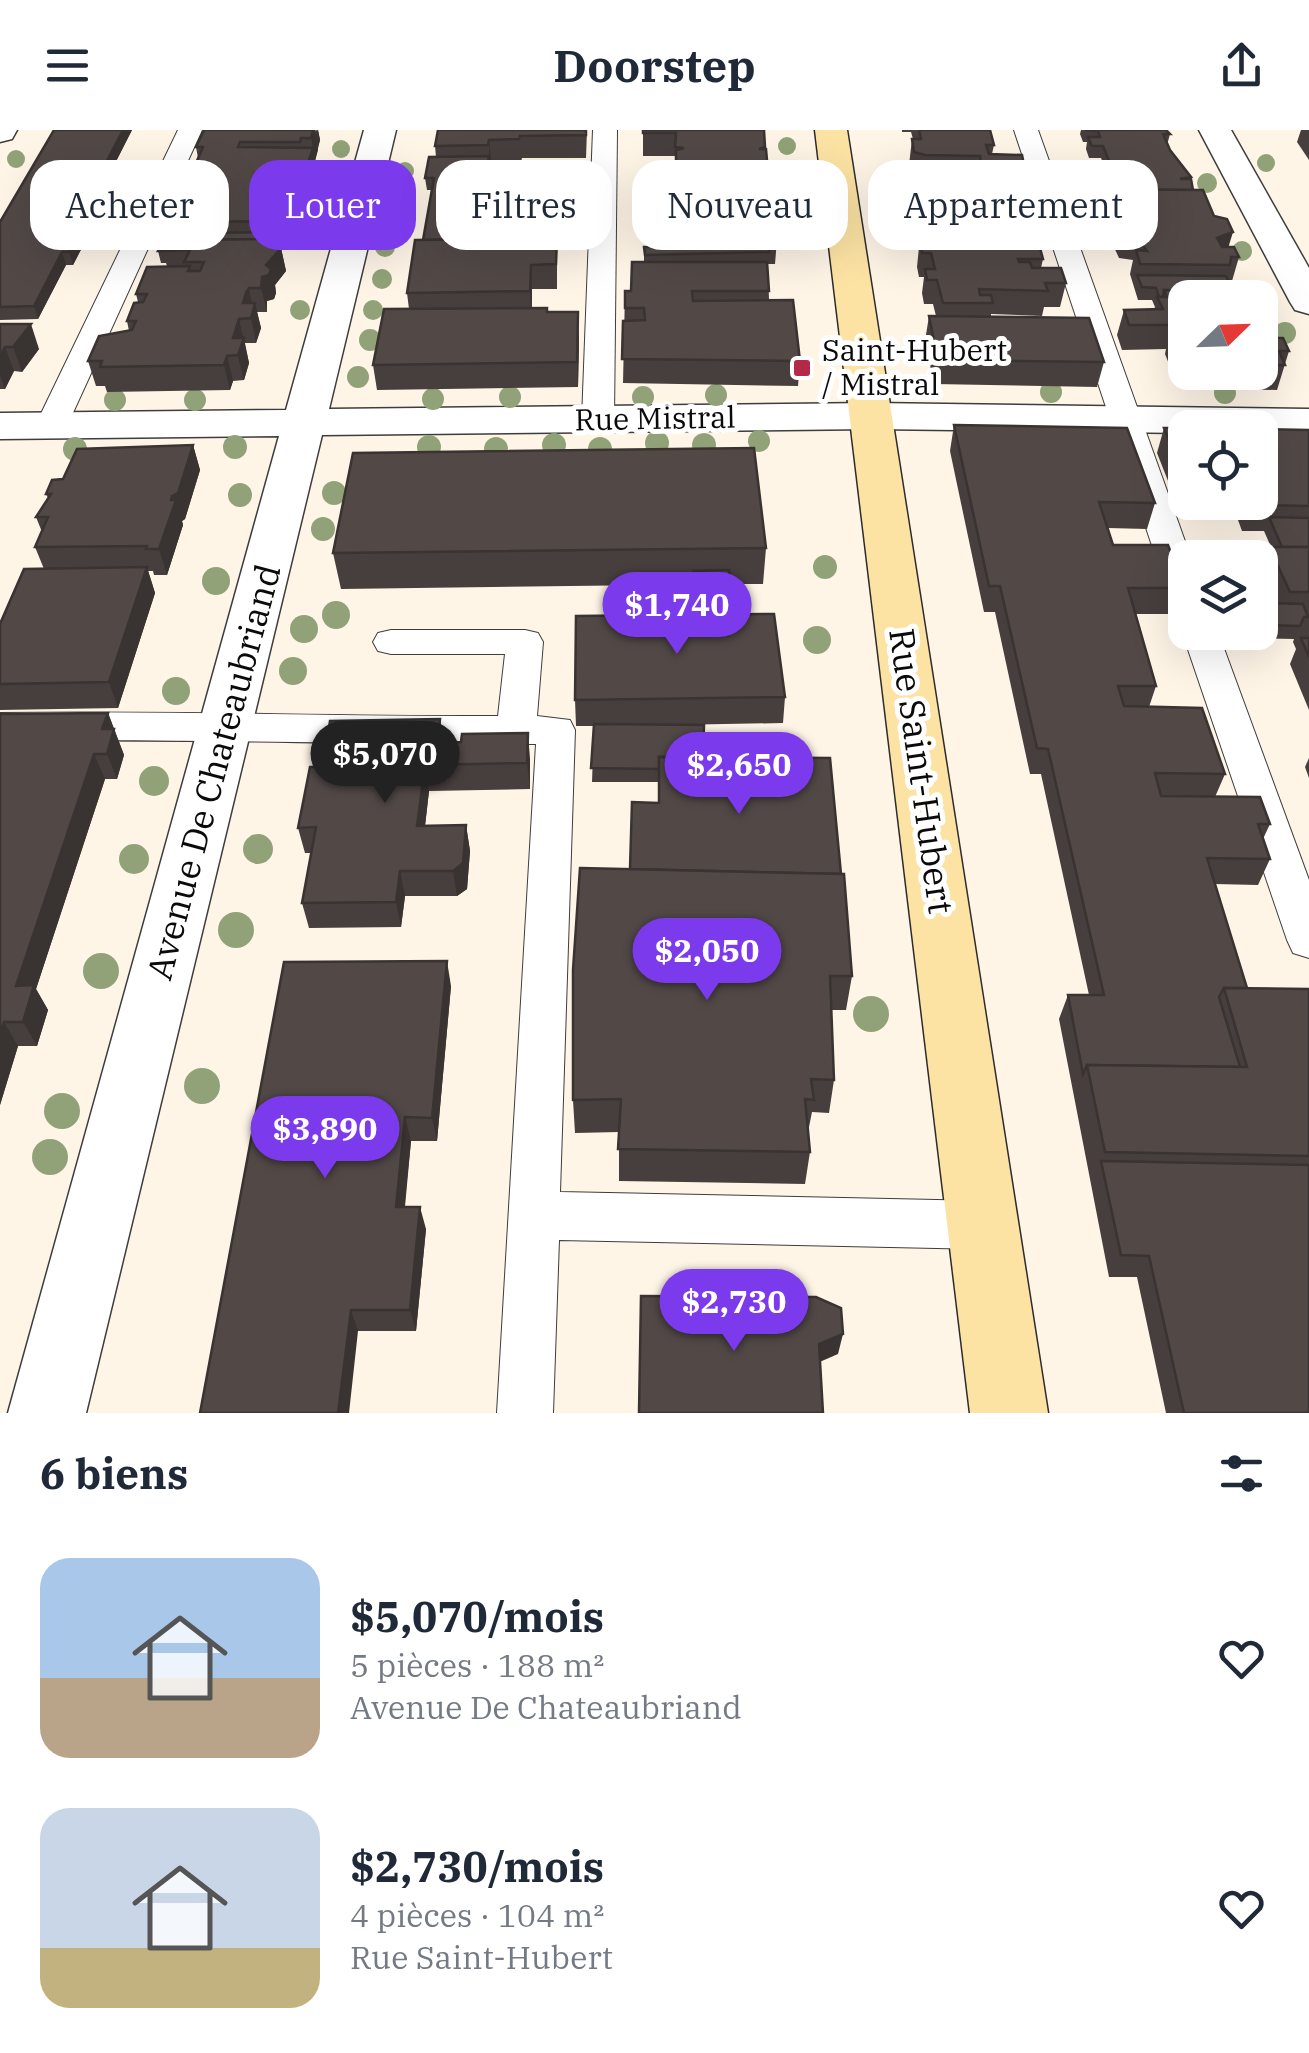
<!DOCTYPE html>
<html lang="fr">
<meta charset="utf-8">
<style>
:root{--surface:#fff;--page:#f6f6f7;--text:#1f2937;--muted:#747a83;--accent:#7c3aed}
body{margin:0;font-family:"IBM Plex Serif",serif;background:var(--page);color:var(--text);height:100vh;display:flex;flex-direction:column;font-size:38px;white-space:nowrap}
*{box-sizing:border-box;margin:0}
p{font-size:32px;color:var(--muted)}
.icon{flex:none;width:55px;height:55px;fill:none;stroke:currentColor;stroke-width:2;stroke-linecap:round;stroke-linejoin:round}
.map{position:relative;height:1283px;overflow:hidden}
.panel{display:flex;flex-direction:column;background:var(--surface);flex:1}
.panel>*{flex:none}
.hud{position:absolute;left:30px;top:30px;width:1250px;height:90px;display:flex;gap:20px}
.needle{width:65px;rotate:67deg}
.buttons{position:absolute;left:1168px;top:150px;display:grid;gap:20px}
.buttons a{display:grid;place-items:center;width:110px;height:110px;border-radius:20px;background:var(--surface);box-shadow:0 10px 40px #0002;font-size:50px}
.price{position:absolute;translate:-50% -85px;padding:0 22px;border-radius:35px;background:var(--accent);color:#fff;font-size:32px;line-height:65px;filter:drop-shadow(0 2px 5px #0008)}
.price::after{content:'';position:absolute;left:50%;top:60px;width:30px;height:22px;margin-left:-15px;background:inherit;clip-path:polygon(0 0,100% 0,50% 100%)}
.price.current{background:#222;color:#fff}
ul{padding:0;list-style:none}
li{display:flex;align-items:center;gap:30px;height:250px;padding:0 40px}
li span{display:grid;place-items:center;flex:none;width:280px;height:200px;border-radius:30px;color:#555}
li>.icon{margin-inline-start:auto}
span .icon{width:120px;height:120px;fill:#fffc;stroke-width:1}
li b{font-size:42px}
h2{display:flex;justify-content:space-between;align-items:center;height:120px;padding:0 40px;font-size:42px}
.tag{padding:0 35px;border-radius:30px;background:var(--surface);box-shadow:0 10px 40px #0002;font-size:35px;line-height:90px}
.tag.current{background:var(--accent);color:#fff}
header{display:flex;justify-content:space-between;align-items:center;height:130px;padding:0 40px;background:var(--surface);font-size:45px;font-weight:800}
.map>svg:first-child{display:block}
</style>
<header><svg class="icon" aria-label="menu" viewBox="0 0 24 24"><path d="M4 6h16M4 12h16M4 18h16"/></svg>Doorstep<svg class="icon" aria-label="share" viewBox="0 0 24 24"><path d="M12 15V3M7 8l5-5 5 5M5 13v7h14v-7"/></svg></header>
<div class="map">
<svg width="1309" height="1283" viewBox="0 0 1309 1283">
<rect width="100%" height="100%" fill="#fef5e7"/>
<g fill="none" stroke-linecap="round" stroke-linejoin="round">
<!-- lane casing -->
<g stroke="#3d3d3d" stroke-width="2">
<g id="lane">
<polygon points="178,0 202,0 67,296 62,303 40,303 35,296"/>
<polygon points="593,0 617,0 614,289 609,296 587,296 582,289"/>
<polygon points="1014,0 1038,0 1191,428 1185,428 1185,472 1172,469 1167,461"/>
<polygon points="1185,497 1185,502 1218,502 1309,750 1309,828 1293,823 1287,810 1182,502"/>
<path d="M391 500H525L538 503 543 512 537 586 570 590 575 600 560 1062 983 1071 1001 1078 1009 1095 1001 1112 983 1119 559 1110 553 1283H497L536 614C357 615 179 608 0 611V583C166 580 332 587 498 586L505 524H391L378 521 373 512 378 503Z"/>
</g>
</g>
<!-- street casing -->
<g stroke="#3d3d3d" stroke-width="3">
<g id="street">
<polygon points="0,0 17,0 12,9 0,12"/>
<polygon points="364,0 396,0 329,279 872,273 1309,279 1309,305 1260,304 1260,298 1185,298 1185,303 872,299 322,305 86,1283 8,1283 279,306 0,309 0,283 286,280"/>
<polygon points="1199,0 1231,0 1309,138 1309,184 1295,180 1290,172"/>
</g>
</g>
<!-- secondary casing -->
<g stroke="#2c2c2c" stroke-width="3">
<polygon id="secondary" points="815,0 847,0 1048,1283 970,1283"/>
</g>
<!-- lane -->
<use href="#lane" fill="#fff" fill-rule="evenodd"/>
<!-- street -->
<use href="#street" fill="#fff" fill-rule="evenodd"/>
<!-- secondary -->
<use href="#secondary" fill="#fce3a4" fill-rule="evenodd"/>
</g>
<!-- trees -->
<g fill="#91a278">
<circle cx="787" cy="16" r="9"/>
<circle cx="341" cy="19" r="9"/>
<circle cx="16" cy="29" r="9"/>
<circle cx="1266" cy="33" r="9"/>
<circle cx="405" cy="41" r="9"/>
<circle cx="1207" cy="53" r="10"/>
<circle cx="398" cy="76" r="10"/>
<circle cx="322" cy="79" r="10"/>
<circle cx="385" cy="117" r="10"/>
<circle cx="1242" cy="121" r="10"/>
<circle cx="382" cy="149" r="10"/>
<circle cx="300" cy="180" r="10"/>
<circle cx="373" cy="180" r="10"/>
<circle cx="1285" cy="203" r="11"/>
<circle cx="370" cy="210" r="11"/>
<circle cx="358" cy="247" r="11"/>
<circle cx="1051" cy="262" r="11"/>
<circle cx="1225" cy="263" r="11"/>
<circle cx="716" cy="265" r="11"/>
<circle cx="510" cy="267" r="11"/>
<circle cx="643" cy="267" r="11"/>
<circle cx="433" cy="269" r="11"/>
<circle cx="115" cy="270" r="11"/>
<circle cx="195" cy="270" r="11"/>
<circle cx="759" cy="311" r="11"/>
<circle cx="657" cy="313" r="12"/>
<circle cx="554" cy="315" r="12"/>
<circle cx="704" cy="315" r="12"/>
<circle cx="235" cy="317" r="12"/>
<circle cx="429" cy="317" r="12"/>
<circle cx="75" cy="319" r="12"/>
<circle cx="496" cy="319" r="12"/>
<circle cx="600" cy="319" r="12"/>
<circle cx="334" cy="363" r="12"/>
<circle cx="240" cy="365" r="12"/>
<circle cx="323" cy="399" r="12"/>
<circle cx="825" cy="437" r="12"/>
<circle cx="216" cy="451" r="14"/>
<circle cx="336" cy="485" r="14"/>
<circle cx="304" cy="499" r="14"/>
<circle cx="817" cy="510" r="14"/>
<circle cx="293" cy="541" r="14"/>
<circle cx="176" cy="561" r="14"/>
<circle cx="154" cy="651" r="15"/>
<circle cx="258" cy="719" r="15"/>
<circle cx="134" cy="729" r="15"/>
<circle cx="236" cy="800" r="18"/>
<circle cx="101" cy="841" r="18"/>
<circle cx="871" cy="884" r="18"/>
<circle cx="202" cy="956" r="18"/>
<circle cx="62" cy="981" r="18"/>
<circle cx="50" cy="1027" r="18"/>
</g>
<!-- wall -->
<g fill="#473f3d">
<polygon points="54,0 132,0 106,51 110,63 99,86 91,86 84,101 86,110 73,135 66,135 38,189 0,190 0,92"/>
<polygon points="318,0 320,10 315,31 317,41 311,59 302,61 304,70 300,80 288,80 290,97 286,107 278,107 277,109 279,109 286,141 275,155 276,163 274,169 267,171 267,182 257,182 261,198 256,213 245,213 249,233 244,250 233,251 230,260 107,262 105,256 96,256 88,231 129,201 127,191 138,172 136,164 167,136 166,133 161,133 158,121 173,109 167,86 182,77 197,66 193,40 198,28 196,17"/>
<polygon points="438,0 587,0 586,28 522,28 521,32 491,32 489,47 522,47 521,81 518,82 517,105 507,109 557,108 557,159 532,159 532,178 547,182 579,207 578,257 377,260 373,235 409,179 407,163 423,110 432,60 427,60 425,48 436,27 435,16"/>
<polygon points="643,0 764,0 768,42 767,62 769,70 769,82 759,82 759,86 772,93 771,101 777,110 775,134 768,134 769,170 800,231 798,256 623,253 625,161 631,161 644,132 644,117 663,117 663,97 672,97 673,91 672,67 676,66 675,26 643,26"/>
<polygon points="902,0 990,0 994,15 992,24 1024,35 1020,57 1032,67 1028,91 997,91 999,98 1044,106 1041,122 1043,129 1041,138 1066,153 1060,177 1044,177 1042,186 991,184 991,187 1104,232 1097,257 934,254 925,211 929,186 936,186 933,174 924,174 922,163 924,147 919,147 917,137 919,117 911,117 910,108 911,99 908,99 906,91 907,77 904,75 899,58 902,35 909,35 912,9 913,9 911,2 902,2"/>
<polygon points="1081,0 1166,0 1170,4 1167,15 1170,20 1191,47 1193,60 1214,86 1229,117 1239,127 1232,151 1185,168 1185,242 1260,242 1260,172 1271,186 1266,200 1272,208 1289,221 1277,260 1185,258 1181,250 1175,249 1165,224 1166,219 1122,220 1117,205 1124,180 1154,179 1155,177 1152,170 1138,170 1130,144 1133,130 1119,128 1113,115 1079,115 1076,105 1078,93 1075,93 1072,83 1077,59 1104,60 1105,57 1103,56 1098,45 1100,33 1103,33 1101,28 1089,28 1086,19 1087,12 1083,12 1080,4"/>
<polygon points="1301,0 1309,0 1309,30 1297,12"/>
<polygon points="0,194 39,219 22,242 14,241 5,259 0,259"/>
<polygon points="954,295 1155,373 1147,399 1108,398 1113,415 1184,458 1175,484 1135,484 1156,556 1149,577 1225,644 1215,667 1270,694 1263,709 1270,729 1258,755 1215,754 1247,858 1309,859 1309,1283 1166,1283 1137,1147 1109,1147 1059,889 1068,865 1089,865 1041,644 1030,644 995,482 984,482 950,321"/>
<polygon points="1164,298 1185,298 1185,361 1172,361 1157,323"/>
<polygon points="1309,300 1309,580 1290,534 1296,519 1293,512 1294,509 1231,508 1229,502 1260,502 1260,457 1267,473 1273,473 1260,444 1271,417 1264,401 1242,401 1238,390 1215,390 1208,372 1260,372"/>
<polygon points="193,315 200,340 185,389 182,391 183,395 167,445 154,445 153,441 148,441 155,463 118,578 0,580 0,494 44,439 35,417 42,402 36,387 48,368 46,364 63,349"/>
<polygon points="766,418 763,454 730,454 733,484 785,567 783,593 672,595 703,627 852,846 846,880 831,880 834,950 829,983 812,982 808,1002 810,1022 805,1054 619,1051 619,1002 575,1003 573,970 630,739 658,673 659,652 592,652 594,596 576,596 575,570 653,485 653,455 341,459 333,423"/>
<polygon points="108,583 124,625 117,649 105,649 36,859 48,880 37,916 18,916 0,975 0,584"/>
<polygon points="440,589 443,611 446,613 530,629 530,659 429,661 425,696 466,695 470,721 467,759 457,766 405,766 401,797 309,798 302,773 311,723 305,723 298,698 323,637"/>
<polygon points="1309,628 1309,648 1305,637"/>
<polygon points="451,856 437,1011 411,1011 405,1077 426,1099 416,1201 358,1201 200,1283"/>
</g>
<!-- shaded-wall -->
<g fill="#393332">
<polygon points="123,0 132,0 106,51 110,63 99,86 95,73 97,50"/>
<polygon points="310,0 315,0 318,20 315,31"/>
<polygon points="318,0 320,10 318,17 316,5"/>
<polygon points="489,10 491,32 487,60 486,47 489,26"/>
<polygon points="313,18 317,41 311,59 302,61 304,70 300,80 296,57 287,47 290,39"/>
<polygon points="522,47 521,81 518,82 517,105 507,108 506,130 497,97"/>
<polygon points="284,57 290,97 286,107 282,83 278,74"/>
<polygon points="87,74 91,86 84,101 86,110 73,135 69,122 75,97"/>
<polygon points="274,83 278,107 276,110 279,109 286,141 275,155 276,163 274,169 267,171 267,182 261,158 266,135 268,109 270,102 268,91"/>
<polygon points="1233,102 1226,125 1217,108"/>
<polygon points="62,122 66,135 38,189 34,176"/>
<polygon points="531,135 532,159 531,186 530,161"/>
<polygon points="249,158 253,180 255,173 261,198 256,213 251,188 243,173"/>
<polygon points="578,182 579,207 578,257 577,232"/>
<polygon points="239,189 249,233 244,250 233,208"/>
<polygon points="31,194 39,219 22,242 13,217"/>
<polygon points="5,217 14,241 5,259 0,245 0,227"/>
<polygon points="227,226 233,251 230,260 224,235"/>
<polygon points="193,315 200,340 185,389 182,391 183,395 167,445 159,419 171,370"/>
<polygon points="147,437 155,463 118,578 109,552"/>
<polygon points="108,583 124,625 117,649 107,624 102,599"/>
<polygon points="440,589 444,615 438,606"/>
<polygon points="528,603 530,629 530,659 527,633"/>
<polygon points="94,624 105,649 36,859 48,880 37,916 23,892 16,856"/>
<polygon points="425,635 429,661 422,722 417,696"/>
<polygon points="466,695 470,721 467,759 457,766 453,741"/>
<polygon points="400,741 405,766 401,797 396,772"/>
<polygon points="447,831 451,856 437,1011 432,988"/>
<polygon points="4,892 18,916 0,975 0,904"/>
<polygon points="405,987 411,1011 402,1099 396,1077"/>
<polygon points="420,1077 426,1099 416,1201 410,1180"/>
<polygon points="351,1180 358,1201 349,1283 338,1283"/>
<polygon points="843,1204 838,1224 815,1234 819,1214"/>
</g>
<!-- building -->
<g fill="#524947" stroke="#393332" stroke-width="2.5">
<polygon points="54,0 123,0 97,50 106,50 95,73 87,74 75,97 83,97 69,122 62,122 34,176 0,177 0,92"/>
<polygon points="204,0 313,0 311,8 301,8 300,12 240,12 238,17 313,18 307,36 290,39 287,47 300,46 296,57 284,57 278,74 285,74 282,83 274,83 268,91 200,92 203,86 167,86 171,78 182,77 187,66 201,66 203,61 196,60 203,44 210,44 213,39 193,40 203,17 196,17"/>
<polygon points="438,0 586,0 586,5 520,6 519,9 489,10 488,15 435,16"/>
<polygon points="643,0 764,0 765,17 759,19 766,19 768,42 676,42 676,20 684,18 675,17 676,3 643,3"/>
<polygon points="919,0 990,0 994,15 986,15 989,24 1022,25 1024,35 996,35 1000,45 1008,45 1012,57 1029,58 1032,67 995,67 989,63 999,98 1041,96 1044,106 1020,106 1024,118 1040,118 1043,129 1018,129 1019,132 1030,132 1032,138 1061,138 1066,153 1045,153 1048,161 979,159 980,165 991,165 993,173 943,173 937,150 927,150 925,139 935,139 931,123 922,123 920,113 929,113 927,105 923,93 914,93 913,84 921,84 919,76 911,76 909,68 917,68 916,57 907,52 902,35 981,35 980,26 925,25 914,22 912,9 921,9"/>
<polygon points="1085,0 1166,0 1170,4 1163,4 1170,20 1191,47 1180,49 1191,49 1193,60 1112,60 1107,48 1116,46 1105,44 1100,33 1110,33 1103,16 1092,16 1088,7 1100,7 1098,1"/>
<polygon points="489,26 486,47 522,47 520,69 511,70 511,76 518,75 516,93 497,97 506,97 505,109 423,110 434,48 425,48 429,27"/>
<polygon points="754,54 756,62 768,62 769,70 757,70 759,86 771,86 772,93 766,93 765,90 674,90 674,82 683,82 683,78 673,78 672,67 682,66 682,55"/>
<polygon points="1077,59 1203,60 1214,86 1227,89 1233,102 1217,108 1222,117 1234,117 1239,127 1231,127 1230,135 1140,134 1136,120 1147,121 1138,109 1142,107 1124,104 1119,92 1084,91 1081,81 1117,82 1111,70 1080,69"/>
<polygon points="765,90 767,101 776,101 777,110 768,111 769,122 645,125 644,117 673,117 664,114 663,97 672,97 672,91"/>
<polygon points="270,102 268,109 279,109 277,114 276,109 167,110 163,121 158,121 164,109 200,109 203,103"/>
<polygon points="557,108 556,134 531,135 530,161 407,163 415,110"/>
<polygon points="276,109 273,118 282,117 266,135 271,139 269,145 262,147 261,158 249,158 246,163 243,173 255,173 251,188 239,189 233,208 244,208 238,225 227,226 224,235 100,237 102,231 88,231 99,206 132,200 136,191 127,191 134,173 143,172 147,164 136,164 147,137 190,136 188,141 200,141 204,132 184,132 190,120 163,121 167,110"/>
<polygon points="632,132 767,132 769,161 692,161 693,171 793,170 800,231 622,229 623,191 645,190 644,178 625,178 625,161 631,161"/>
<polygon points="1137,145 1226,146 1230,154 1242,154 1246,162 1164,160 1163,167 1159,167 1156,158 1142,157"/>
<polygon points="1164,160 1247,162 1250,168 1185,168 1185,225 1182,224 1172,200 1182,200 1179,195 1129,195 1124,180 1163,179 1157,167 1167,167"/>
<polygon points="1260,172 1265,172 1271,186 1260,185"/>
<polygon points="547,178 547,182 578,182 577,232 373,235 384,179"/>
<polygon points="929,186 1089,188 1104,232 938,230"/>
<polygon points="1260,188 1264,196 1272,208 1283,208 1289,221 1279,221 1285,235 1260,235"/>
<polygon points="0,194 31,194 13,217 5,217 0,227"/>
<polygon points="954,295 1127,298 1155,373 1099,372 1113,415 1168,415 1184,458 1128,458 1156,556 1118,556 1124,576 1202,578 1225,644 1155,643 1161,666 1260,667 1270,694 1258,694 1270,729 1207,728 1247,858 1224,858 1219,867 1240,937 1087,935 1083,944 1068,865 1104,865 1048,619 1037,618 1000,456 989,456"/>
<polygon points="1164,298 1185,298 1185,336 1179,336"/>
<polygon points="1260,299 1309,300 1309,376 1251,375 1250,372 1260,372"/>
<polygon points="193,315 178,363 172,366 171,370 176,370 159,419 146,419 147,416 35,417 48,387 36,387 51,364 46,364 52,350 63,349 77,319"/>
<polygon points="754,318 766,418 333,423 353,323"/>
<polygon points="1269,387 1309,388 1309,417 1282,417"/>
<polygon points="1269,417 1309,417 1309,462 1290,462"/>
<polygon points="147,437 109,552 0,554 0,494 24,439"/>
<polygon points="729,440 733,484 653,485 653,450 693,450 693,441"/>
<polygon points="1260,457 1267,473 1303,474 1308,487 1304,487 1300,496 1260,495"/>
<polygon points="774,484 785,567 575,570 576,486"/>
<polygon points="1301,508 1309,508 1309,527"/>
<polygon points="108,583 102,599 114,599 107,624 94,624 16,856 34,855 23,892 4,892 0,904 0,584"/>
<polygon points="440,589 438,606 446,613 461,612 462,604 528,603 527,633 425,635 417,696 466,695 463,733 453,741 400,741 396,772 302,773 316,697 298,698 310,637 323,637 330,591"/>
<polygon points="594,594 704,595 703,627 659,627 659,639 591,638"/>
<polygon points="659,627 830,628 841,744 630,739 632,672 659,673"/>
<polygon points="580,738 844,744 852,846 830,846 834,950 811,949 814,970 805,969 810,1022 618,1019 621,969 573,970 573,840"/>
<polygon points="447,831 432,988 405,987 396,1077 420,1077 410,1180 351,1180 338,1283 200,1283 284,832"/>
<polygon points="1224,858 1309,859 1309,1026 1105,1022 1087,935 1247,937"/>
<polygon points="1101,1031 1309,1035 1309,1283 1184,1283 1149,1126 1121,1125"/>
<polygon points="641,1166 816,1167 841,1178 843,1204 819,1214 823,1283 639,1283"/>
</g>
<!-- markers -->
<rect fill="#b42848" stroke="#fff" stroke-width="4" x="792" y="228" width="20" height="20" rx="5"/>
<g text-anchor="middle" stroke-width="10" stroke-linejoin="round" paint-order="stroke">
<!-- far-poi labels -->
<g font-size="30" fill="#0a0a0a" stroke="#fff" text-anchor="start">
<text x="822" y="231">Saint-Hubert<tspan x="822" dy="34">/ Mistral</tspan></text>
</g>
<!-- far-street labels -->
<g font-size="30" fill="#0a0a0a" stroke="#fff">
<text transform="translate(655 289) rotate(-1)" y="10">Rue Mistral</text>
</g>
<!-- street labels -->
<g font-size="35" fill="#0a0a0a" stroke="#fff">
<text transform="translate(921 641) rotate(82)" y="12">Rue Saint-Hubert</text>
<text transform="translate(214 642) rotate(-75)" y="12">Avenue De Chateaubriand</text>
</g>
</g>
</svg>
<div class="buttons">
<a><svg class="needle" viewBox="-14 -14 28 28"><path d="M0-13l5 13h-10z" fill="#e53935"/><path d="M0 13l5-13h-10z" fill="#747a83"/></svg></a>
<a><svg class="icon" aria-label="locate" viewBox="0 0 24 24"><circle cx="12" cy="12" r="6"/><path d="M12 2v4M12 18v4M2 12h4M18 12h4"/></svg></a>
<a><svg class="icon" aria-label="layers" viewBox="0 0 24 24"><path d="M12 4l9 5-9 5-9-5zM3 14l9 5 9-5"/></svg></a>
</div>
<b class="price" style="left:677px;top:527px">$1,740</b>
<b class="price current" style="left:385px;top:676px">$5,070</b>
<b class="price" style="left:739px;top:687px">$2,650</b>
<b class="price" style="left:707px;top:873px">$2,050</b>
<b class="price" style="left:325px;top:1051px">$3,890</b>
<b class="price" style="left:734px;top:1224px">$2,730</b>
<div class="hud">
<a class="tag">Acheter</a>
<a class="tag current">Louer</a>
<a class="tag">Filtres</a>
<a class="tag">Nouveau</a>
<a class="tag">Appartement</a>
</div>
</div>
<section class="panel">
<h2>6 biens<svg class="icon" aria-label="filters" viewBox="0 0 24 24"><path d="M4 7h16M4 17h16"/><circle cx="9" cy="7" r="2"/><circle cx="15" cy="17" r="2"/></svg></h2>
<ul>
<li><span style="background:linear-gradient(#a9c7e8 60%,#b9a48a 0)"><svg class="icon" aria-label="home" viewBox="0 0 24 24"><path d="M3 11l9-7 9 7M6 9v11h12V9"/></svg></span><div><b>$5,070/mois</b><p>5 pièces · 188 m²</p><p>Avenue De Chateaubriand</p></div><svg class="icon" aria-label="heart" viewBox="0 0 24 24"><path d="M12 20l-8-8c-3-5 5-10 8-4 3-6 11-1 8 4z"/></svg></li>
<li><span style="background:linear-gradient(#c9d6e8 70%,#c2b280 0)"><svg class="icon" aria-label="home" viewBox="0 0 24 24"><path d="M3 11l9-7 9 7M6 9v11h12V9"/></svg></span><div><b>$2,730/mois</b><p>4 pièces · 104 m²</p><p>Rue Saint-Hubert</p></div><svg class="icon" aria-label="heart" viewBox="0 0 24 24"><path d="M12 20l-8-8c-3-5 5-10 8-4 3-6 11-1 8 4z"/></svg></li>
</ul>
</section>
